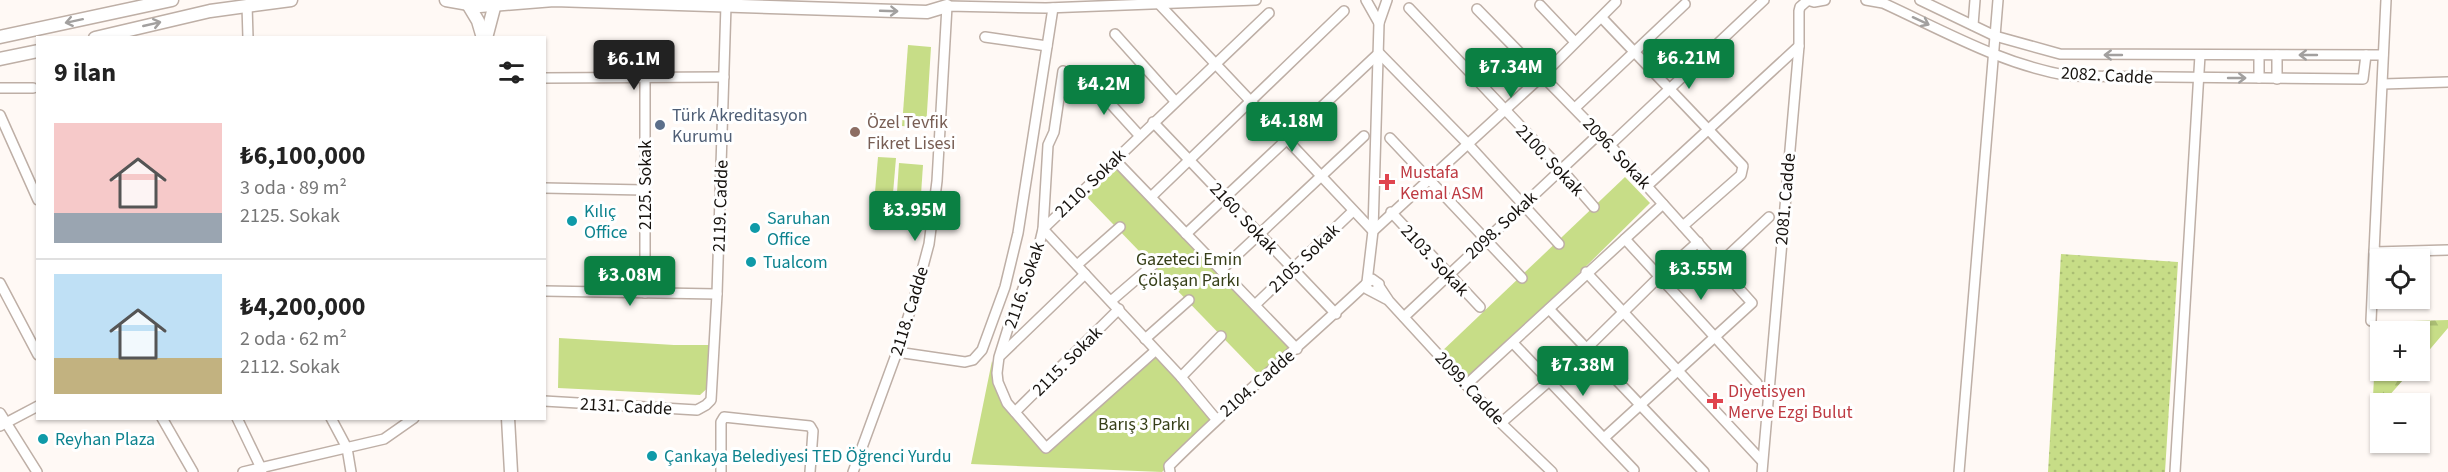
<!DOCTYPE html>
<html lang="tr">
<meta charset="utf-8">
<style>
:root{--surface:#fff;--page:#f6f6f6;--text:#222;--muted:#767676;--line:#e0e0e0;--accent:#0b8043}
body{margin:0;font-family:"Source Sans 3",sans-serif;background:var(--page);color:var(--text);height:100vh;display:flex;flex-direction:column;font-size:22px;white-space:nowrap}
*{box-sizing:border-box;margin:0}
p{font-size:20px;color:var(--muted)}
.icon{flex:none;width:33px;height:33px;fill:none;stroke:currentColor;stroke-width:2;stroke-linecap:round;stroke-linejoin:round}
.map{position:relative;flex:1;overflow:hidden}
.details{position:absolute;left:36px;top:36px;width:510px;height:384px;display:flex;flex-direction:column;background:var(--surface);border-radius:0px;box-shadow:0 2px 4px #0004}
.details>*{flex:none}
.controls{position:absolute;left:2370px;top:249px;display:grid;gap:12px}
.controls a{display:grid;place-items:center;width:60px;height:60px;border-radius:0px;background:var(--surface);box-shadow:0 2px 4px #0004;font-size:30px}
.price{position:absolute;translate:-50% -51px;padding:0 14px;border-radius:6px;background:var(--accent);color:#fff;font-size:20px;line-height:39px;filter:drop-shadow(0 2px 3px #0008)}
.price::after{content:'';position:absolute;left:50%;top:36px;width:18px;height:14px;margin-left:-9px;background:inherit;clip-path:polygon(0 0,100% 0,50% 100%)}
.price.current{background:#222;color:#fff}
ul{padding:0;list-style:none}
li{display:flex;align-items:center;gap:18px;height:150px;padding:0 18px}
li+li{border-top:2px solid var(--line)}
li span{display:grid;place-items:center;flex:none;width:168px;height:120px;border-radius:0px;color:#555}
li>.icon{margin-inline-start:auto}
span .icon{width:72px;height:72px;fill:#fffc;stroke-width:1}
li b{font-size:26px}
h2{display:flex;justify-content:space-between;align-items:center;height:72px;padding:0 18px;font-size:26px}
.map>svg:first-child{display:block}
</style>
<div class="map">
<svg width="2448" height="472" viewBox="0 0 2448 472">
<defs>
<pattern id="grass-dots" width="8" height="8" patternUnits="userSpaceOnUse" patternTransform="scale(1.5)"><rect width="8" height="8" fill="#c7dd87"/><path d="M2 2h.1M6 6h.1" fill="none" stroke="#aabd73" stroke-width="1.8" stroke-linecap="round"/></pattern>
<pattern id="forest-firs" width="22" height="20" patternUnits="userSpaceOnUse" patternTransform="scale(1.5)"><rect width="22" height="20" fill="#c7dd87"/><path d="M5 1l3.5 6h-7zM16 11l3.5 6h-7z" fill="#aabd73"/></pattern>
</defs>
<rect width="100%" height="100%" fill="#fff9f5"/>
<!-- grass -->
<polygon fill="url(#grass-dots)" points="2061,254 2178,262 2165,472 2048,472"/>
<!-- forest -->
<polygon fill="url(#forest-firs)" points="2448,320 2448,328 2420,361 2420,332 2380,332 2380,370 2411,371 2372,415 2377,322"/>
<!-- park -->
<g fill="#c7dd87">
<polygon points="908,45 931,47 926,128 902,126"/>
<polygon points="878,157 896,158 892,205 874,204"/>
<polygon points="1115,160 1297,349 1263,379 1081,191"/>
<polygon points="899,163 923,165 920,209 896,207"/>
<polygon points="1625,177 1650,203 1466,385 1439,354"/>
<polygon points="559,338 674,345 713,345 712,384 700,395 558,388"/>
<polygon points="1155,351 1216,419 1162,472 971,464 992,361 1007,403 1046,448"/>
</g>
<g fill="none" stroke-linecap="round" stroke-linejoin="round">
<!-- minor casing -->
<g stroke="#beafa6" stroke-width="12">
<g id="minor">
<polyline points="1366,0 1379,23"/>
<polyline points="1807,0 1814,2 1825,0"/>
<path d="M1866 0 1883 3C1944 31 2003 65 2070 76L2363 79 2366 55"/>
<polyline points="1920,0 1995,36 2060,54 2383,55"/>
<polyline points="2386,0 2374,252 2448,250"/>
<polyline points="1159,4 1373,231 1542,76 1616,2"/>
<polyline points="247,5 248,38"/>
<polyline points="1540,5 1575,42"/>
<polyline points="1409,8 1562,170 1594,207"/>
<polyline points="1477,9 1610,145 1752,303 1604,438"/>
<polyline points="1602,18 1743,166 1741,175 1683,226"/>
<polyline points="1973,25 1975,0"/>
<polyline points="1115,34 1175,101"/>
<polyline points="985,37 1047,46"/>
<polyline points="1063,71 1054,132 1048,145 1043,229 1038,250 1009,325 999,357 997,373 998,382 1007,403 1046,448 1155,351"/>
<polyline points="544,78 724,77"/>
<polyline points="2259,78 2259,55"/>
<polyline points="1088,79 1139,135"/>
<polyline points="2277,79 2277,55"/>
<polyline points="2383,84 2448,82"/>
<polyline points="0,88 33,88"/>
<polyline points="1575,108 1685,4"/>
<polyline points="0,115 38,200"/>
<polyline points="1153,122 1336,314"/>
<polyline points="1390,138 1522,278"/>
<polyline points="1610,145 1764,0"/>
<polyline points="1115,160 1297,349"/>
<polyline points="1647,186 1799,46"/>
<polyline points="544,188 644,190"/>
<polyline points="1152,196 1344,11"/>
<polyline points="1391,212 1480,307"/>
<polyline points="1186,234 1379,53 1467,143 1559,244"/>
<polyline points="1625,239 1757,383"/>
<polyline points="1077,265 1120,227"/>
<polyline points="1718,265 1769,217"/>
<polyline points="1221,270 1364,136"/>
<polyline points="1586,272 1762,461"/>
<polyline points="1367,282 1373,231 1379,23 1387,0"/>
<polyline points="0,283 38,355"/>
<polyline points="1379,286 1389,301 1501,423 1552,472"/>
<polyline points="544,291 717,294"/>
<polyline points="1374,292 1377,290 1379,284 1372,279 1366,284 1367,289 1386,299"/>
<polyline points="645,293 645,77"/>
<polyline points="1111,301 1154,264"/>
<polyline points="1255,305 1353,211"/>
<polyline points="1549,309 1704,472"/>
<polyline points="1404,317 1599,134"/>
<polyline points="2371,321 2374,252"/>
<polyline points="1145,339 1189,300"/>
<polyline points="1513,343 1634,470"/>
<polyline points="897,352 965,362 973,360 982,350 1005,287 1018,233 1053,8"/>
<polyline points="1001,355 1085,274"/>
<polyline points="1181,377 1221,336"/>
<polyline points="1466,385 1663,204"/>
<polyline points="544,401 697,410 706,405 711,400 717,294 726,5"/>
<polyline points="1015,412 1119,309"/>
<polyline points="0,413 37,472"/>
<polyline points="162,418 193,472"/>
<polyline points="237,418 262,470"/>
<polyline points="331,418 347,448 351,472"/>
<polyline points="1216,419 1181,377 1043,229 1269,13"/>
<polyline points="1501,423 1587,348 1660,276 1698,242"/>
<polyline points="0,426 38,406"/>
<polyline points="243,472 384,439 414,418"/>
<polyline points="721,472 721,422 724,417 810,426 813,431 810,472"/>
<polyline points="853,472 897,352 917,289 929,244 937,181 947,6 1046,8 1256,0"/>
<path d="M1170 472 1169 466C1232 403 1301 345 1366 284"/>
<polyline points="1762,472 1799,46 1799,11 1800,7 1808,0"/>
<polyline points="1959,472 1998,0"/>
<polyline points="2175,472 2200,55"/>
</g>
</g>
<!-- tertiary casing -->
<g stroke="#beafa6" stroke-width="15">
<g id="tertiary">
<polyline points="446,0 480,6 554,0 927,12 947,6"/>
<polyline points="466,1 478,21 483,38"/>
<polyline points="0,37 172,0"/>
<polyline points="95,38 210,11 291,0"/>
<polyline points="486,38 496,0"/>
<polyline points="0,59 38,51"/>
<polyline points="508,418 511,472"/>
</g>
</g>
<!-- minor -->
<use href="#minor" stroke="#fff" stroke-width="9"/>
<!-- tertiary -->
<use href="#tertiary" stroke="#fff" stroke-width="12"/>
</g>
<!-- one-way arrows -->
<defs><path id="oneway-shaft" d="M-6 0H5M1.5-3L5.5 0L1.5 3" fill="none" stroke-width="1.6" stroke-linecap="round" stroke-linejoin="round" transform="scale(1.5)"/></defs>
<g stroke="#a2a09f">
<use href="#oneway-shaft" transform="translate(889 11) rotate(2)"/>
<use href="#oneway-shaft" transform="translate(74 21) rotate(168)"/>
<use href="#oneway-shaft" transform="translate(1921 21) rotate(25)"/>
<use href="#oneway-shaft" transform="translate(152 24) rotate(-13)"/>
<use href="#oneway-shaft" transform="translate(2113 55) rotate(180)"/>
<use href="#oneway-shaft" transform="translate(2308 55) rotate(180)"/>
<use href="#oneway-shaft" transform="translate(2237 78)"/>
</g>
<!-- markers -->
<circle fill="#5c6f8a" stroke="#fff" stroke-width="2" cx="660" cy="125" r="6"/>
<circle fill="#8d6e63" stroke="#fff" stroke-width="2" cx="855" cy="132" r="6"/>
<g fill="#e0444e" stroke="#fff" stroke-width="2">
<path d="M1384 173h6v6h6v6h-6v6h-6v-6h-6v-6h6z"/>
<path d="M1712 392h6v6h6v6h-6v6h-6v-6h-6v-6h6z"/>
</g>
<g fill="#0f9aa8" stroke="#fff" stroke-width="2">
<circle cx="572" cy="221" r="6"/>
<circle cx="755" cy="228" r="6"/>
<circle cx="751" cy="262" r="6"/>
<circle cx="43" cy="439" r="6"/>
<circle cx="652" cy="456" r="6"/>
</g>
<g text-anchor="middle" stroke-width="6" stroke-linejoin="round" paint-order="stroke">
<!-- street labels -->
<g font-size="18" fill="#16120e" stroke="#fff">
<text transform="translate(2107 75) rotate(3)" y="6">2082. Cadde</text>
<text transform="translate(1617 153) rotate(47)" y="6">2096. Sokak</text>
<text transform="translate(1550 160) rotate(47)" y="6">2100. Sokak</text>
<text transform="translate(1090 183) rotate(-44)" y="6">2110. Sokak</text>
<text transform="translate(645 185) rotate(-90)" y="6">2125. Sokak</text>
<text transform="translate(1785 199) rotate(-85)" y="6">2081. Cadde</text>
<text transform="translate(720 206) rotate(-88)" y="6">2119. Cadde</text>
<text transform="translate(1244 218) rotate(47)" y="6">2160. Sokak</text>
<text transform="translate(1501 225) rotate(-43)" y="6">2098. Sokak</text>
<text transform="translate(1304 258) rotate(-44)" y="6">2105. Sokak</text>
<text transform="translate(1435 260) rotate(47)" y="6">2103. Sokak</text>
<text transform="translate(1024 285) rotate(-71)" y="6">2116. Sokak</text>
<text transform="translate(909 311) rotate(-73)" y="6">2118. Cadde</text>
<text transform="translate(1067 361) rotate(-45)" y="6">2115. Sokak</text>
<text transform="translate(1257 383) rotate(-41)" y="6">2104. Cadde</text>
<text transform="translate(1470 388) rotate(47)" y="6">2099. Cadde</text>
<text transform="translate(626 406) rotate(3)" y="6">2131. Cadde</text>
</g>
<!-- service labels -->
<g font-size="18" fill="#4e5e75" stroke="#fff" text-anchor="start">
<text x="672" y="121">Türk Akreditasyon<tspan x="672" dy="21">Kurumu</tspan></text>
</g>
<!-- education labels -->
<g font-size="18" fill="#785e54" stroke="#fff" text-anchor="start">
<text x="867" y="128">Özel Tevfik<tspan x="867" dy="21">Fikret Lisesi</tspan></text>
</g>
<!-- health labels -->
<g font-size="18" fill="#be3a42" stroke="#fff" text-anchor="start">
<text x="1400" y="178">Mustafa<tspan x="1400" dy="21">Kemal ASM</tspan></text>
<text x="1728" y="397">Diyetisyen<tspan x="1728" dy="21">Merve Ezgi Bulut</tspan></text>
</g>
<!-- culture labels -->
<g font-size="18" fill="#0d838f" stroke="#fff" text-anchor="start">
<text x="584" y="217">Kılıç<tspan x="584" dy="21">Office</tspan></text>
<text x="767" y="224">Saruhan<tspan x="767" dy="21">Office</tspan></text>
<text x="763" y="268">Tualcom</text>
<text x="55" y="445">Reyhan Plaza</text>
<text x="664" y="462">Çankaya Belediyesi TED Öğrenci Yurdu</text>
</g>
<!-- park labels -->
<g font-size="18" fill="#363f18" stroke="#fff">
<text x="1189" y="265">Gazeteci Emin<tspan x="1189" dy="21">Çölaşan Parkı</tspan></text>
<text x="1144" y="430">Barış 3 Parkı</text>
</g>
</g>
</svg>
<div class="controls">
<a><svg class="icon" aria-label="locate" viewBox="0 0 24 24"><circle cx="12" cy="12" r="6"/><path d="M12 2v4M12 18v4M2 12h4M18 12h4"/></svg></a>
<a>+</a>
<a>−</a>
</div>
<b class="price" style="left:1689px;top:90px">₺6.21M</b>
<b class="price current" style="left:634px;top:91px">₺6.1M</b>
<b class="price" style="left:1511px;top:99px">₺7.34M</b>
<b class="price" style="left:1104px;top:116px">₺4.2M</b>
<b class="price" style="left:1292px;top:153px">₺4.18M</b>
<b class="price" style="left:915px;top:242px">₺3.95M</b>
<b class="price" style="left:1701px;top:301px">₺3.55M</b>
<b class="price" style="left:630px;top:307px">₺3.08M</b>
<b class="price" style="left:1583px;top:397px">₺7.38M</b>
<section class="details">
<h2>9 ilan<svg class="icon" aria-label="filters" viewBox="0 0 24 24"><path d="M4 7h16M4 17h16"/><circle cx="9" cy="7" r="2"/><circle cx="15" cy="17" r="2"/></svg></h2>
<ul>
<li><span style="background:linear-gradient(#f6c9c9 75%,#9aa5b1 0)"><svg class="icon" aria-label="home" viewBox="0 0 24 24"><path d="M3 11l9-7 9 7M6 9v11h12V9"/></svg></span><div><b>₺6,100,000</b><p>3 oda · 89 m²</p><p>2125. Sokak</p></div></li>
<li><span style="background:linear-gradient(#bfe0f5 70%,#c2b280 0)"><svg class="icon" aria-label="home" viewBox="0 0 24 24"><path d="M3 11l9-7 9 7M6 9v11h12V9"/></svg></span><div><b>₺4,200,000</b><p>2 oda · 62 m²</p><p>2112. Sokak</p></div></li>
</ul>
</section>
</div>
